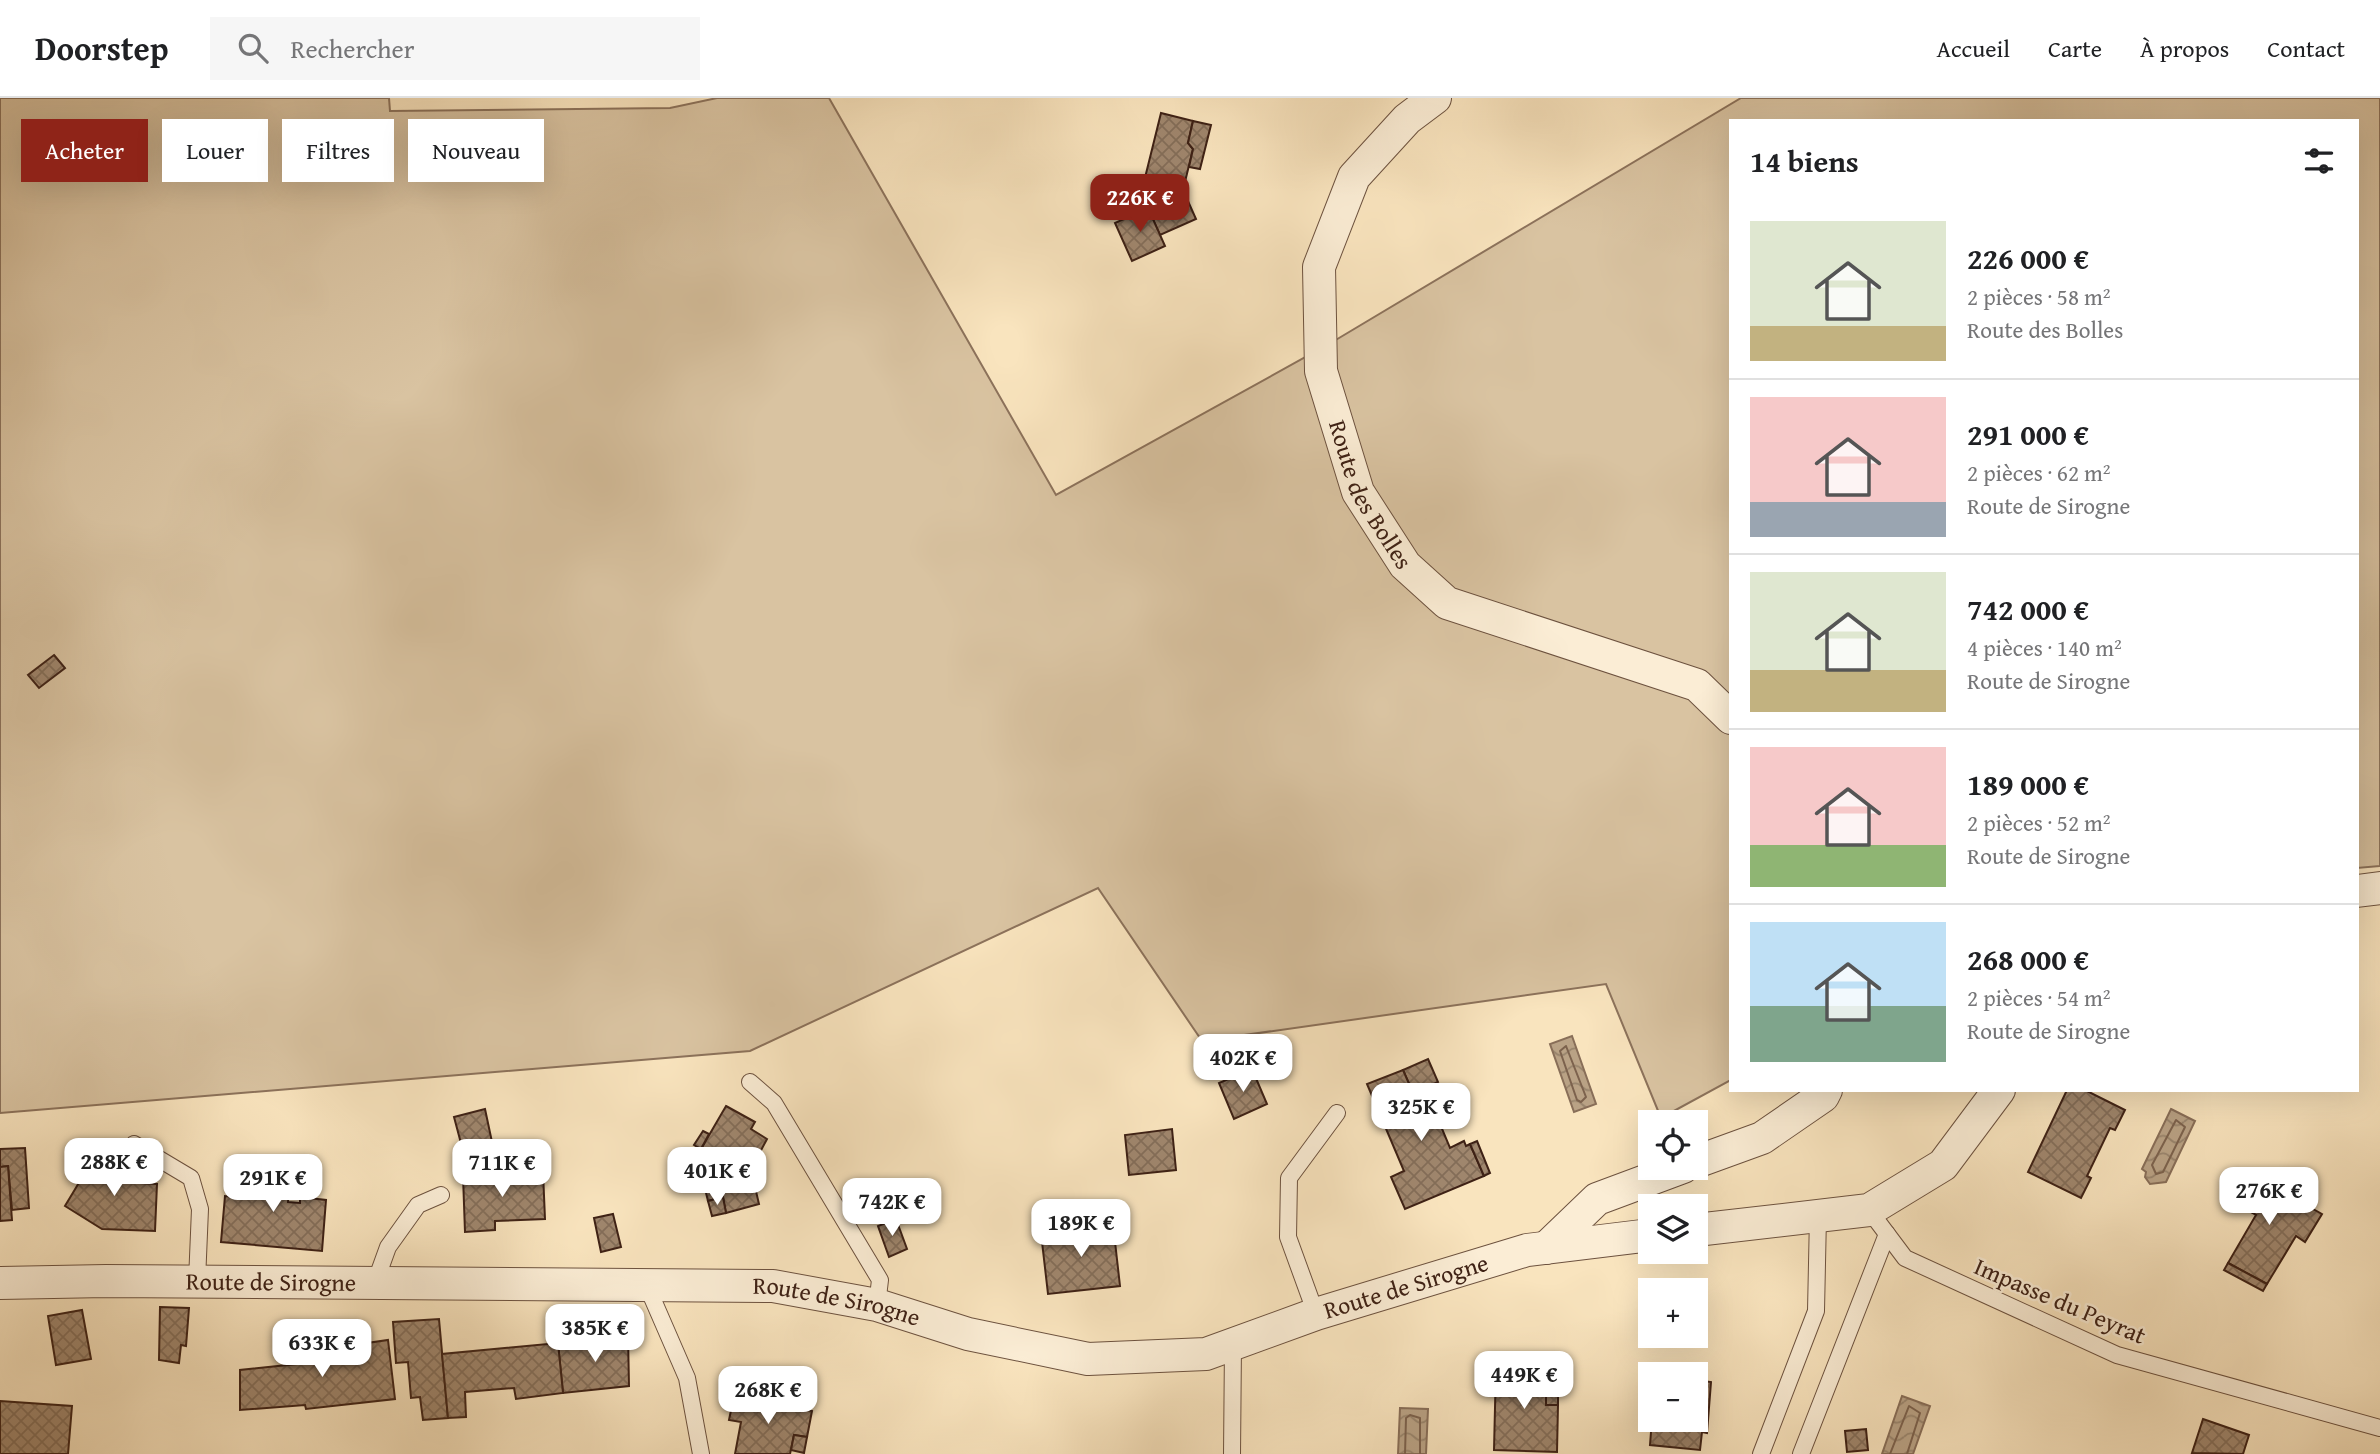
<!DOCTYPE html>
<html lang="fr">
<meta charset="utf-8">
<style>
:root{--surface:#fff;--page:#f6f6f6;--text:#202124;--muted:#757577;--line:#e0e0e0;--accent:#8f2418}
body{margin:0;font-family:"Gentium Book Plus",serif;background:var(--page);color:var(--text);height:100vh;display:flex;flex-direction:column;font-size:26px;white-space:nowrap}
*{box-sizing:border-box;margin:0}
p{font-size:23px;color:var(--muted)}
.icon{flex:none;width:38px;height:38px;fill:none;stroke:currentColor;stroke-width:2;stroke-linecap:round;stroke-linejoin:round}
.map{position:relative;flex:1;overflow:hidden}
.sheet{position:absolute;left:1729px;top:21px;width:630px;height:973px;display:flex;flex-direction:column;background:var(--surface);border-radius:0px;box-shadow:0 7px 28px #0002}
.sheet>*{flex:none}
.banner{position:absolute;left:21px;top:21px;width:665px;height:63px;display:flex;gap:14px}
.controls{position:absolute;left:1638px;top:1012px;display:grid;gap:14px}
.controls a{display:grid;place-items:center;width:70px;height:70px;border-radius:0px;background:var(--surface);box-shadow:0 7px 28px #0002;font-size:35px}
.price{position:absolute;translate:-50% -60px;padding:0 16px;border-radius:14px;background:#fff;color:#222;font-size:23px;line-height:46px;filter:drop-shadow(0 2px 4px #0008)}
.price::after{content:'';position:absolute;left:50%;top:42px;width:21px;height:16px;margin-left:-10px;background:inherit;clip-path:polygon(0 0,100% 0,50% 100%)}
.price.on{background:var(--accent);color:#fff}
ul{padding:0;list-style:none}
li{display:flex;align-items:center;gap:21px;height:175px;padding:0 21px}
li+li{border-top:2px solid var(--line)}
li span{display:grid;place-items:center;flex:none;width:196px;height:140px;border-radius:0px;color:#555}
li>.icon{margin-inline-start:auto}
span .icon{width:84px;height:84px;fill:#fffc;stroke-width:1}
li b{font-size:30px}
h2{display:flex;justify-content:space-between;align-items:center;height:84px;padding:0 21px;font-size:30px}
.pill{padding:0 24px;border-radius:0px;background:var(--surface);box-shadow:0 7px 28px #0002;font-size:24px;line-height:63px}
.pill.on{background:var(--accent);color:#fff}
header{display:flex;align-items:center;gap:42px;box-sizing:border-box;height:98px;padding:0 35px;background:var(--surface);border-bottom:2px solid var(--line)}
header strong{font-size:33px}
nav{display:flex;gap:38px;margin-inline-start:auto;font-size:24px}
.search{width:490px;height:63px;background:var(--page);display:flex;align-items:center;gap:18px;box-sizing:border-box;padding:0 24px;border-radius:0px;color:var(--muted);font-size:26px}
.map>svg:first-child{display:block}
</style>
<header>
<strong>Doorstep</strong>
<div class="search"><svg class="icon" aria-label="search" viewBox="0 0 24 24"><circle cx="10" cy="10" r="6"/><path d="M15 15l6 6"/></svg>Rechercher</div>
<nav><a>Accueil</a><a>Carte</a><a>À propos</a><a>Contact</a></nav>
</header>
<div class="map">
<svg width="2380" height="1356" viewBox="0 0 2380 1356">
<defs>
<pattern id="water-waves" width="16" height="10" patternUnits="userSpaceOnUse" patternTransform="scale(1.75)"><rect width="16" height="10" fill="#b9a285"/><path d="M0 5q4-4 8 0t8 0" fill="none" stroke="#98846c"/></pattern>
<pattern id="building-cross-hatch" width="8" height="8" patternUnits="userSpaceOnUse" patternTransform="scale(1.75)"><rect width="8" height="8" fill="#9f866d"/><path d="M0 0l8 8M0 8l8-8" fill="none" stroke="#836d58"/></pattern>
</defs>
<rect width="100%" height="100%" fill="#f9e4be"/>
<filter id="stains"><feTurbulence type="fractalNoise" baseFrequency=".00286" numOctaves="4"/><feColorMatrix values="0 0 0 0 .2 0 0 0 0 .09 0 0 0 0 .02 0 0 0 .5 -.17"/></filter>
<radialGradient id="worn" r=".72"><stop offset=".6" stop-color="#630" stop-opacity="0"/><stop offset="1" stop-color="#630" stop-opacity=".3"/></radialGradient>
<!-- grass -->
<polygon fill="#d9c3a1" stroke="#8c725b" stroke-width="2" points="0,0 389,0 390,13 670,10 717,0 829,0 1056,397 1329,246 1741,0 2380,0 2380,768 2357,770 2357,23 1731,23 1731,982 1661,1020 1606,886 1202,943 1098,790 750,953 0,1015"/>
<!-- water -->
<g fill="url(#water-waves)" stroke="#886e58" stroke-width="2">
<polygon points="1572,938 1596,1006 1574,1014 1550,946"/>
<polygon points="2171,1011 2195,1023 2166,1084 2150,1086 2145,1079 2146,1074 2142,1071"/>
<polygon points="1902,1298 1930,1308 1913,1356 1882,1356"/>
<polygon points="1400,1310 1428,1311 1426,1356 1398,1356"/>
</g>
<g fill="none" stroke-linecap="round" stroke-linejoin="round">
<!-- shore -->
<g stroke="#7c624d" stroke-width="2">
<polygon points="1566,948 1586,999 1581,1004 1577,1002 1560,953"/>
<polygon points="2176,1022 2185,1029 2163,1074 2156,1076 2152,1067"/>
<polyline points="1405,1356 1406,1320 1410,1317 1420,1320 1420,1356"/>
<polyline points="1890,1356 1909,1308 1920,1315 1907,1356"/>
</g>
</g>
<!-- building -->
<g fill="url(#building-cross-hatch)" stroke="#3e2115" stroke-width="2">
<polygon points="1161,15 1193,23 1188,45 1193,51 1183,92 1196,121 1160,137 1141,96"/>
<polygon points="1193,23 1211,27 1200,71 1189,69 1193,51 1188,45"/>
<polygon points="1148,110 1165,148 1132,163 1115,125"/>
<polygon points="54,557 65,570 39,590 28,577"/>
<polygon points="1428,961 1438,984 1413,995 1403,972"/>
<polygon points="1252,971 1267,1006 1234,1021 1219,985"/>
<polygon points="1403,972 1413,995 1425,990 1450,1050 1464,1043 1466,1048 1470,1046 1484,1078 1405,1111 1391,1079 1404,1073 1367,986"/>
<polygon points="2067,992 2085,992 2125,1012 2115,1032 2110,1030 2087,1078 2091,1080 2081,1100 2028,1074"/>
<polygon points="726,1008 755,1024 751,1031 767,1041 758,1058 748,1060 744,1068 748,1084 755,1089 759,1106 726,1115 723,1099 708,1103 697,1058"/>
<polygon points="485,1011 492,1044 462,1049 454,1019"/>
<polygon points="1172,1031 1176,1072 1129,1077 1125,1037"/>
<polygon points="703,1033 709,1036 701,1051 694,1047"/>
<polygon points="1477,1043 1490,1075 1484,1078 1470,1046"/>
<polygon points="25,1050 29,1110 12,1112 8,1068 0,1069 0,1051"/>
<polygon points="98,1053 123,1068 123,1084 157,1086 155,1133 102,1131 65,1108"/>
<polygon points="8,1068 12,1122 0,1123 0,1069"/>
<polygon points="245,1069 290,1073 288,1104 300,1105 300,1099 326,1102 322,1153 221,1144 225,1098 243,1100"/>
<polygon points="543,1074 545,1121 495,1123 495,1132 465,1134 463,1078"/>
<polygon points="2247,1074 2322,1116 2305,1144 2296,1138 2267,1186 2228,1165 2256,1117 2231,1103"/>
<polygon points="723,1099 726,1115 712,1118 708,1103"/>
<polygon points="613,1116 621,1149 601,1154 594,1120"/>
<polygon points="896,1121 907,1151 889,1159 878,1128"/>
<polygon points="1113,1126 1120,1188 1048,1196 1041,1135"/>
<polygon points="2228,1165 2267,1186 2263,1193 2224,1172"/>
<polygon points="160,1209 189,1210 186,1248 181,1247 179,1265 159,1262"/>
<polygon points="82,1212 91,1261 56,1267 48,1218"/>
<polygon points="439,1221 448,1320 423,1322 420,1299 411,1300 408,1264 396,1265 393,1224"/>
<polygon points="628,1237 629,1288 563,1295 558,1245"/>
<polygon points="388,1242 395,1301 306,1311 305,1307 240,1312 240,1272 306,1265 305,1254"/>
<polygon points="558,1245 563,1295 516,1301 514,1290 465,1294 466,1319 448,1320 442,1256"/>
<polygon points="1496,1267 1546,1268 1546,1307 1558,1307 1557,1354 1494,1352"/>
<rect x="1546" y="1268" width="12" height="39"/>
<polygon points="1696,1282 1711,1284 1707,1335 1702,1334 1700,1352 1650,1347 1652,1321 1696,1321"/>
<polygon points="734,1298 812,1313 807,1339 794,1337 790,1356 735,1356 741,1324 729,1322"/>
<polygon points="0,1303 72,1308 68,1356 0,1356"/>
<polygon points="2203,1321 2249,1337 2243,1356 2192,1355"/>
<polygon points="1866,1331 1868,1352 1847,1354 1845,1333"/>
<polygon points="794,1337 807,1339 804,1355 791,1352"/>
</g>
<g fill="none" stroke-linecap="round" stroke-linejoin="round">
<!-- service casing -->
<g stroke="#6d523f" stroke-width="18">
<g id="service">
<polyline points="750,984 774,1005 880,1182 877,1207"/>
<polyline points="134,1046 191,1080 200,1111 197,1183"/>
<polyline points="1869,1112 1905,1160 2117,1257 2380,1330"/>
<polyline points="375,1185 388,1149 418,1107 441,1097"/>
<polyline points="647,1188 687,1280 701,1356"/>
<polyline points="1316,1216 1288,1139 1289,1080 1337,1015"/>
<polyline points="1232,1356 1233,1246"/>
<polyline points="1761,1356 1816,1213 1818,1118"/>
<polyline points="1801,1356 1887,1136"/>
</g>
</g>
<!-- minor casing -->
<g stroke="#6d523f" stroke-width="34">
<g id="minor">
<path id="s1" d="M1435 0 1407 21 1354 79 1319 169 1321 273 1358 394 1405 467 1447 505 1697 587 1731 620"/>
<polyline points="2357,793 2380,790"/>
<polyline points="1696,1064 1762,1040 1823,998 1826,992"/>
<polyline points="1696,1132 1869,1112 1943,1067 1999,992"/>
<polyline points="1546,1150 1597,1101 1683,1069"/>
<path id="s2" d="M0 1185 106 1183 773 1188 877 1207 968 1236 1088 1261 1206 1256 1316 1216 1527 1152 1650 1137"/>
</g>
</g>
<!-- service -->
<use href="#service" stroke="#fbedd5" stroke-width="16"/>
<!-- minor -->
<use href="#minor" stroke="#fbedd5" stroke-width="32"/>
</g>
<g text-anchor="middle" stroke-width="5" stroke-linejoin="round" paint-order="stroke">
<!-- street labels -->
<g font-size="24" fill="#3e2115" stroke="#fbedd5">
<text dy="8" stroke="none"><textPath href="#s1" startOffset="448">Route des Bolles</textPath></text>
<text dy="8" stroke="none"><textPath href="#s2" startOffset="271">Route de Sirogne</textPath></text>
<text dy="8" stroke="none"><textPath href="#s2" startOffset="1426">Route de Sirogne</textPath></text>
<text transform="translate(2060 1203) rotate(23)" y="8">Impasse du Peyrat</text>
<text dy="8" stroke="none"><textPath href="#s2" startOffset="838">Route de Sirogne</textPath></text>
</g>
</g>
<rect width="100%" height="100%" filter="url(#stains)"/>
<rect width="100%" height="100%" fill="url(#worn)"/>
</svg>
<div class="controls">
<a><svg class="icon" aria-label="locate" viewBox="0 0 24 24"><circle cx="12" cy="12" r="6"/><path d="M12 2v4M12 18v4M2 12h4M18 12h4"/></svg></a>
<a><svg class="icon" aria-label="layers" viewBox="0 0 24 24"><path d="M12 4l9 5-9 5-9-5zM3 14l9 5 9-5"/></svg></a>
<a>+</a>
<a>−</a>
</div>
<b class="price on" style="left:1140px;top:136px">226K €</b>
<b class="price" style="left:1243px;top:996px">402K €</b>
<b class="price" style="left:1421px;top:1045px">325K €</b>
<b class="price" style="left:114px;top:1100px">288K €</b>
<b class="price" style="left:502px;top:1101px">711K €</b>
<b class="price" style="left:717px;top:1109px">401K €</b>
<b class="price" style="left:273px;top:1116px">291K €</b>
<b class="price" style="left:2269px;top:1129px">276K €</b>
<b class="price" style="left:892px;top:1140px">742K €</b>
<b class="price" style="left:1081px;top:1161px">189K €</b>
<b class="price" style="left:595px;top:1266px">385K €</b>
<b class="price" style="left:322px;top:1281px">633K €</b>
<b class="price" style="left:1524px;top:1313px">449K €</b>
<b class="price" style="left:768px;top:1328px">268K €</b>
<div class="banner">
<a class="pill on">Acheter</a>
<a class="pill">Louer</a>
<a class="pill">Filtres</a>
<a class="pill">Nouveau</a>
</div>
<section class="sheet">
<h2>14 biens<svg class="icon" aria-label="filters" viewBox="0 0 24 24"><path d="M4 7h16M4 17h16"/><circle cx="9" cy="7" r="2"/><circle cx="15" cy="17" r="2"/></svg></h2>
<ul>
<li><span style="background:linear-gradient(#dfe7d0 75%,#c2b280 0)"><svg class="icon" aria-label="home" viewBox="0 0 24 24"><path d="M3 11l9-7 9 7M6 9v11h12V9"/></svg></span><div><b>226 000 €</b><p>2 pièces · 58 m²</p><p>Route des Bolles</p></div></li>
<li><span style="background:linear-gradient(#f6c9c9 75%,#9aa5b1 0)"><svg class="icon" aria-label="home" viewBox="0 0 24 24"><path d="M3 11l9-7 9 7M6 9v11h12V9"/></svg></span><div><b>291 000 €</b><p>2 pièces · 62 m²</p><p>Route de Sirogne</p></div></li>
<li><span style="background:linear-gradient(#dfe7d0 70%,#c2b280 0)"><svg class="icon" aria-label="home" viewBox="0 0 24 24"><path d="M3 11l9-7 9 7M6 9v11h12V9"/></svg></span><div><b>742 000 €</b><p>4 pièces · 140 m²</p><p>Route de Sirogne</p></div></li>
<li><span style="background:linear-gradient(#f6c9c9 70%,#8fb573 0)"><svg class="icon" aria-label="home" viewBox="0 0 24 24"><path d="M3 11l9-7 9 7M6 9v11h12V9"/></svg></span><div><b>189 000 €</b><p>2 pièces · 52 m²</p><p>Route de Sirogne</p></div></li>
<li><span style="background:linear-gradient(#bfe0f5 60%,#7fa58c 0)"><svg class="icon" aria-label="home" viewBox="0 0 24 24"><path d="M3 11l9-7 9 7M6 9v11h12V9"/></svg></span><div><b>268 000 €</b><p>2 pièces · 54 m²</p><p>Route de Sirogne</p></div></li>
</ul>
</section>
</div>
